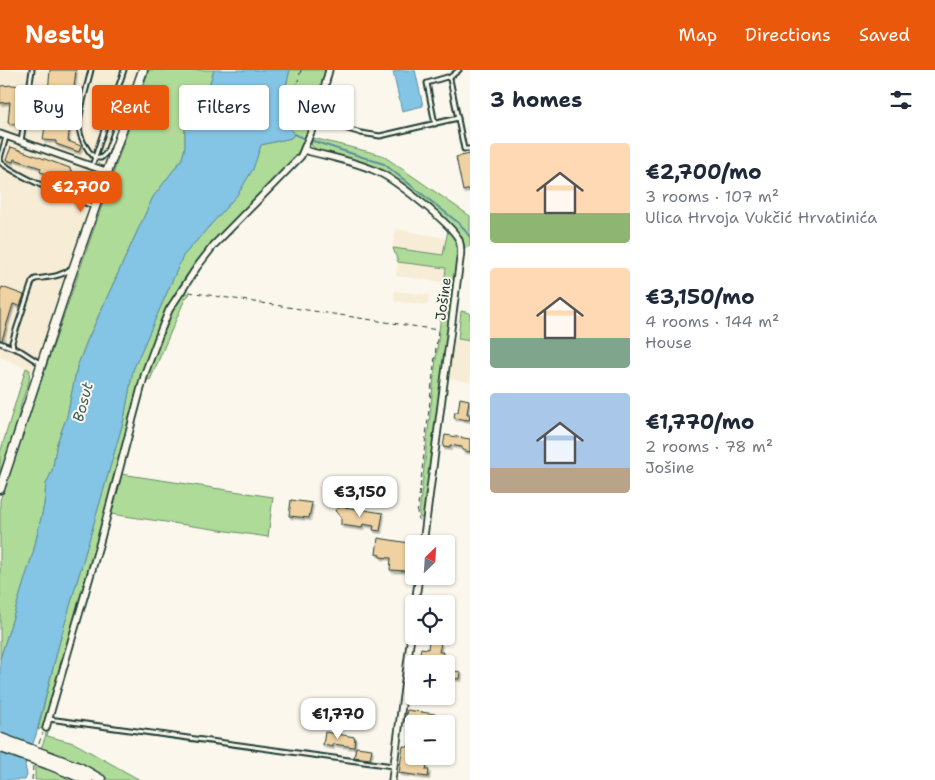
<!DOCTYPE html>
<meta charset="utf-8">
<style>
:root{--surface:#fff;--page:#f6f6f7;--text:#1f2937;--muted:#747a83;--accent:#ea580c}
body{margin:0;font-family:"Shantell Sans",sans-serif;background:var(--page);color:var(--text);height:100vh;display:flex;flex-direction:column;font-size:19px;white-space:nowrap}
*{box-sizing:border-box;margin:0}
p{font-size:16px;color:var(--muted)}
.icon{flex:none;width:28px;height:28px;fill:none;stroke:currentColor;stroke-width:2;stroke-linecap:round;stroke-linejoin:round}
.map{position:relative;flex:1;overflow:hidden}
.side{display:flex;flex-direction:column;background:var(--surface);width:465px}
.side>*{flex:none}
.hud{position:absolute;left:15px;top:15px;width:380px;height:45px;display:flex;gap:10px}
.needle{width:32px;rotate:25deg}
.tools{position:absolute;left:405px;top:465px;display:grid;gap:10px}
.tools a{display:grid;place-items:center;width:50px;height:50px;border-radius:5px;background:var(--surface);box-shadow:0 1px 4px #0004;font-size:25px}
.price{position:absolute;translate:-50% -42px;padding:0 11px;border-radius:10px;background:#fff;color:#222;font-size:16px;line-height:32px;filter:drop-shadow(0 1px 2px #0008)}
.price::after{content:'';position:absolute;left:50%;top:30px;width:15px;height:11px;margin-left:-8px;background:inherit;clip-path:polygon(0 0,100% 0,50% 100%)}
.price.selected{background:var(--accent);color:#fff}
ul{padding:0;list-style:none}
li{display:flex;align-items:center;gap:15px;height:125px;padding:0 20px}
li span{display:grid;place-items:center;flex:none;width:140px;height:100px;border-radius:5px;color:#555}
li>.icon{margin-inline-start:auto}
span .icon{width:60px;height:60px;fill:#fffc;stroke-width:1}
li b{font-size:21px}
h2{display:flex;justify-content:space-between;align-items:center;height:60px;padding:0 20px;font-size:21px}
.pill{padding:0 18px;border-radius:5px;background:var(--surface);box-shadow:0 1px 4px #0004;font-size:18px;line-height:45px}
.pill.selected{background:var(--accent);color:#fff}
header{display:flex;align-items:center;gap:30px;box-sizing:border-box;height:70px;padding:0 25px;background:var(--accent);color:#fff}
header strong{font-size:24px}
nav{display:flex;gap:28px;margin-inline-start:auto;font-size:18px}
main{display:flex;flex:1;min-height:0}
.map>svg:first-child{display:block}
</style>
<header>
<strong>Nestly</strong>
<nav><a>Map</a><a>Directions</a><a>Saved</a></nav>
</header>
<main>
<div class="map">
<svg width="470" height="710" viewBox="0 0 470 710">
<defs>
<filter id="shadow"><feDropShadow dx="1.5" dy="2.5" stdDeviation="0" flood-color="#0004"/></filter>
</defs>
<rect width="100%" height="100%" fill="#fbf7ec"/>
<filter id="ink" filterUnits="userSpaceOnUse"><feTurbulence type="fractalNoise" baseFrequency=".02" numOctaves="2"/><feDisplacementMap in="SourceGraphic" scale="10" xChannelSelector="R" yChannelSelector="G"/><feConvolveMatrix kernelMatrix="1 2 1 2 8 2 1 2 1" color-interpolation-filters="sRGB"/></filter>
<g filter="url(#ink)">
<!-- built -->
<g fill="#f7ecd6">
<polygon points="0,0 149,0 42,305 0,287"/>
<polygon points="396,159 446,168 444,185 393,178"/>
<polygon points="398,192 446,198 444,212 396,206"/>
<polygon points="395,221 429,225 428,235 394,231"/>
<polygon points="452,268 470,271 470,312 446,308"/>
</g>
<!-- green -->
<g fill="#afdb99" stroke="#678c66">
<polygon points="149,0 214,0 204,32 185,58 185,77 182,89 153,127 87,271 77,297 67,346 57,373 52,401 46,414 44,435 33,483 0,589 0,430"/>
<path d="M290 0H326C318 32 312 64 292 91 253 137 203 173 173 227 140 287 127 362 109 428 89 505 65 580 44 657L38 660 59 574 124 349 133 300 183 186 238 124 253 99 261 75 291 68 294 64C279 38 283 28 290 0Z"/>
<polygon points="313,68 382,85 470,146 470,176 464,179 460,166 451,154 384,100 317,80 311,75"/>
<polygon points="448,160 457,173 458,189 423,447 420,448 419,444 446,198 398,192 393,178 443,185"/>
<polygon points="183,222 190,224 185,229 150,310 145,309 167,251"/>
<polygon points="461,241 470,243 470,271 458,269"/>
<polygon points="26,298 30,300 29,311 22,331 16,356 0,406 0,383"/>
<polygon points="121,404 273,427 268,467 111,444"/>
<polygon points="51,651 47,666 74,673 140,710 109,710 79,692 44,679 42,680 39,695 77,710 35,710 35,693 45,668 48,653"/>
</g>
<!-- water -->
<g fill="#84c4e4" stroke="#5c8e9e">
<path d="M214 0H290C283 27 279 38 294 64L291 68 261 75 253 99 238 124 183 186 133 300 124 349 59 574 36 665 25 695 27 705 25 710H0V589L33 483 44 435 46 414 52 401 57 373 67 346 77 297 87 271 153 127 182 89 185 77V58L204 32Z"/>
<polygon points="400,0 415,0 423,36 402,41 393,2"/>
</g>
<g fill="none" stroke-linecap="round" stroke-linejoin="round">
<!-- stream -->
<g stroke="#5c8e9e" stroke-width="2">
<polyline points="294,64 305,69"/>
<polyline points="313,71 384,94 460,154 470,167"/>
</g>
</g>
<!-- building -->
<g fill="#efd1a2" stroke="#1f3d34" filter="url(#shadow)">
<polygon points="50,0 76,0 68,71 81,76 79,82 56,74 56,71 43,70 45,56 27,53 31,31 47,33"/>
<polygon points="13,15 25,17 20,55 8,53 10,32 0,33 0,16"/>
<polygon points="11,77 70,98 70,100 72,101 69,108 64,106 60,118 48,114 51,105 40,102 41,98 14,89 13,92 6,90"/>
<polygon points="470,84 470,119 463,121 456,87"/>
<polygon points="2,217 24,225 20,236 13,234 2,270 0,270 0,222"/>
<polygon points="460,328 469,330 467,344 470,344 469,350 454,348 455,342 458,342"/>
<polygon points="445,365 470,369 470,382 462,380 462,377 450,375 450,378 443,377"/>
<polygon points="291,430 312,433 309,448 289,446"/>
<polygon points="344,437 383,443 380,461 373,460 374,456 363,454 362,458 341,455 341,446 335,441 337,438"/>
<polygon points="378,468 409,473 406,501 390,500 391,488 380,487 380,485 376,484"/>
<polygon points="429,570 441,573 439,582 443,582 441,591 419,587 421,578 428,579"/>
<polygon points="453,601 461,602 460,609 451,608 451,619 446,619 446,602 453,602"/>
<polygon points="407,640 435,644 434,649 424,648 423,652 417,651 416,653 405,651"/>
<polygon points="325,662 355,667 354,677 333,674 333,677 323,675"/>
<polygon points="403,676 412,677 411,692 427,695 426,700 429,700 428,707 399,703"/>
<polygon points="356,677 372,679 370,689 354,687"/>
</g>
<g fill="none" stroke-linecap="round" stroke-linejoin="round">
<!-- service casing -->
<g stroke="#1f3d34" stroke-width="7">
<g id="service">
<path d="M91 0C88 13 78 45 79 57 80 69 87 80 95 88H101L106 83C113 68 125 24 136 16"/>
<polyline points="449,8 459,0"/>
<polyline points="317,50 361,63 380,66 458,48"/>
<polyline points="435,54 427,13 447,7 450,9 464,79 470,79"/>
<polyline points="21,71 32,0"/>
<polyline points="0,88 6,67"/>
<path d="M0 89 1 93C31 113 62 124 95 137"/>
<polyline points="92,96 124,0"/>
<polyline points="0,273 21,281 41,294"/>
<path d="M13 277 12 272 32 212 35 209C49 207 61 207 72 198"/>
<polyline points="49,649 393,696"/>
</g>
</g>
<!-- minor casing -->
<g stroke="#1f3d34" stroke-width="9">
<g id="minor">
<polyline points="0,64 108,102"/>
<path d="M304 80C329 87 355 91 378 102 394 109 452 154 459 170 461 176 461 183 460 189L423 474"/>
<polyline points="415,534 419,506"/>
<polyline points="46,658 100,472 145,303 161,260 169,240 197,197 214,175 301,86 316,50 329,0"/>
<polyline points="392,710 414,543"/>
</g>
</g>
<!-- secondary casing -->
<g stroke="#1f3d34" stroke-width="11">
<polyline id="secondary" points="0,419 68,214 143,0"/>
</g>
<!-- primary casing -->
<g stroke="#1f3d34" stroke-width="12">
<g id="primary">
<polyline points="51,687 80,698 101,710"/>
<polyline points="48,694 88,710"/>
</g>
</g>
<!-- path -->
<g stroke="#1f3d34" stroke-width="1" stroke-dasharray="5 4" stroke-linecap="butt">
<path d="M301 0C296 20 287 34 309 47"/>
<polyline points="189,222 438,260 417,445 420,451"/>
<polyline points="39,673 43,663"/>
<polyline points="32,710 33,696"/>
</g>
<!-- service -->
<use href="#service" stroke="#fbf7ec" stroke-width="3"/>
<!-- minor -->
<use href="#minor" stroke="#fbf7ec" stroke-width="5.5"/>
<!-- secondary -->
<use href="#secondary" stroke="#fbf7ec" stroke-width="8"/>
<!-- primary -->
<use href="#primary" stroke="#fbf7ec" stroke-width="9"/>
<!-- primary-bridge casing -->
<g stroke="#1f3d34" stroke-width="12" stroke-linecap="butt">
<g id="primary-bridge">
<polyline points="0,668 51,687"/>
<polyline points="0,677 48,694"/>
</g>
</g>
<!-- primary-bridge -->
<use href="#primary-bridge" stroke="#fbf7ec" stroke-width="9"/>
</g>
</g>
<g text-anchor="middle" stroke-width="4" stroke-linejoin="round" paint-order="stroke">
<!-- street labels -->
<g font-size="14" fill="#1f3d34" stroke="#fbf7ec">
<text transform="translate(443 229) rotate(-82)" y="5">Jošine</text>
</g>
<!-- water labels -->
<g font-size="15" font-style="italic" fill="#385f60" stroke="#fbf7ec">
<text transform="translate(83 332) rotate(-75)" y="5">Bosut</text>
</g>
</g>
</svg>
<div class="tools">
<a><svg class="needle" viewBox="-14 -14 28 28"><path d="M0-13l5 13h-10z" fill="#e53935"/><path d="M0 13l5-13h-10z" fill="#747a83"/></svg></a>
<a><svg class="icon" aria-label="locate" viewBox="0 0 24 24"><circle cx="12" cy="12" r="6"/><path d="M12 2v4M12 18v4M2 12h4M18 12h4"/></svg></a>
<a>+</a>
<a>−</a>
</div>
<b class="price selected" style="left:81px;top:143px">€2,700</b>
<b class="price" style="left:360px;top:448px">€3,150</b>
<b class="price" style="left:338px;top:670px">€1,770</b>
<div class="hud">
<a class="pill">Buy</a>
<a class="pill selected">Rent</a>
<a class="pill">Filters</a>
<a class="pill">New</a>
</div>
</div>
<section class="side">
<h2>3 homes<svg class="icon" aria-label="filters" viewBox="0 0 24 24"><path d="M4 7h16M4 17h16"/><circle cx="9" cy="7" r="2"/><circle cx="15" cy="17" r="2"/></svg></h2>
<ul>
<li><span style="background:linear-gradient(#ffd9b3 70%,#8fb573 0)"><svg class="icon" aria-label="home" viewBox="0 0 24 24"><path d="M3 11l9-7 9 7M6 9v11h12V9"/></svg></span><div><b>€2,700/mo</b><p>3 rooms · 107 m²</p><p>Ulica Hrvoja Vukčić Hrvatinića</p></div></li>
<li><span style="background:linear-gradient(#ffd9b3 70%,#7fa58c 0)"><svg class="icon" aria-label="home" viewBox="0 0 24 24"><path d="M3 11l9-7 9 7M6 9v11h12V9"/></svg></span><div><b>€3,150/mo</b><p>4 rooms · 144 m²</p><p>House</p></div></li>
<li><span style="background:linear-gradient(#a9c7e8 75%,#b9a48a 0)"><svg class="icon" aria-label="home" viewBox="0 0 24 24"><path d="M3 11l9-7 9 7M6 9v11h12V9"/></svg></span><div><b>€1,770/mo</b><p>2 rooms · 78 m²</p><p>Jošine</p></div></li>
</ul>
</section>
</main>
